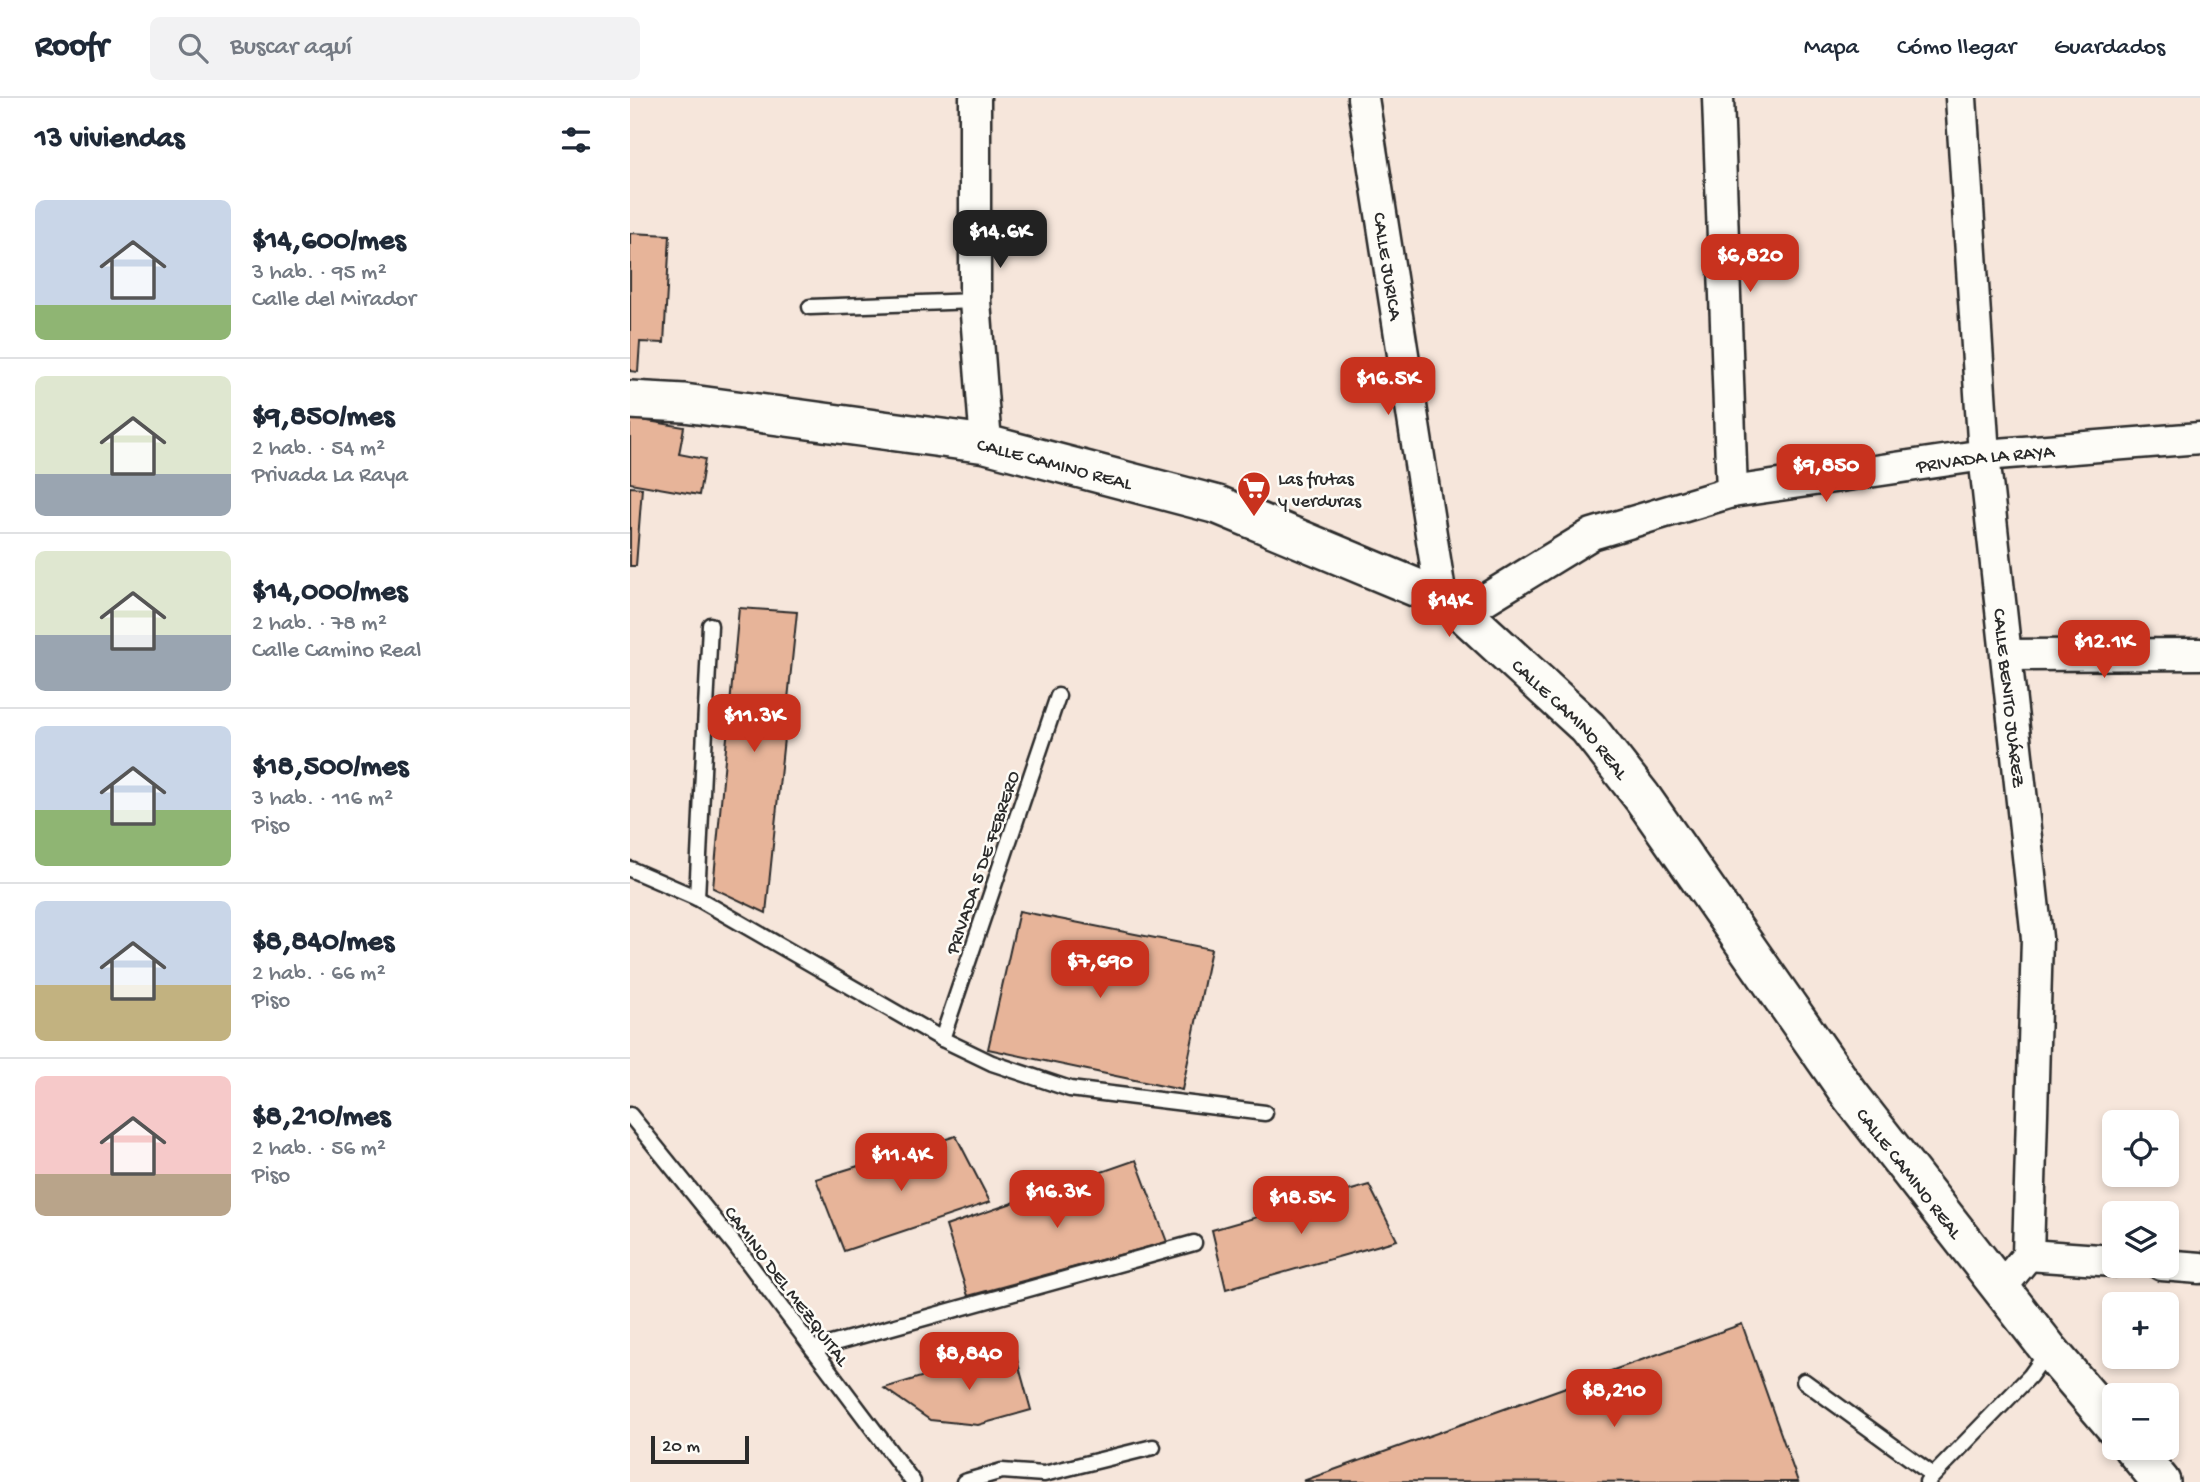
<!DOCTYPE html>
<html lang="es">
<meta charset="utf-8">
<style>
:root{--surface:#fff;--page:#f2f2f3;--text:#1f2937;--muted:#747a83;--line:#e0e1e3;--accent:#c8321e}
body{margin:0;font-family:"Gochi Hand",sans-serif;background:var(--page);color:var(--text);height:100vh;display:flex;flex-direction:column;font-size:26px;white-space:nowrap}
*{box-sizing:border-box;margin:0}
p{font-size:23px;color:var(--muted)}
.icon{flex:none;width:38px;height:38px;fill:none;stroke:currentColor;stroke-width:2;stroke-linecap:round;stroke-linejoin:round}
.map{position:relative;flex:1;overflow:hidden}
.panel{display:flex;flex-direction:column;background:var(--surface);width:630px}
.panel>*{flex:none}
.controls{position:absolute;left:1472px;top:1012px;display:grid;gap:14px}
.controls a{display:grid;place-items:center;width:77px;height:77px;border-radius:10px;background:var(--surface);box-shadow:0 4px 10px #0003;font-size:35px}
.scale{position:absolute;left:21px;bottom:18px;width:98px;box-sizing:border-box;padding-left:7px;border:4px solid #2b2b2b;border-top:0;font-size:19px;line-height:24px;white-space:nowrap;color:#2b2b2b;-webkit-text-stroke:5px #fdfcf7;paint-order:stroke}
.price{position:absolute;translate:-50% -60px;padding:0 16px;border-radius:14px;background:var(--accent);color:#fff;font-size:23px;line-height:46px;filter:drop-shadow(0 2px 4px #0008)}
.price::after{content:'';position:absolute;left:50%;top:42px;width:21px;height:16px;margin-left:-10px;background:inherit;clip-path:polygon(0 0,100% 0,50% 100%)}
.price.current{background:#222;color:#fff}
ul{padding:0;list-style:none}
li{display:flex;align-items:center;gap:21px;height:175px;padding:0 35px}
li+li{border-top:2px solid var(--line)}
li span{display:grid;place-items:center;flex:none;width:196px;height:140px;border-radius:10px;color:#555}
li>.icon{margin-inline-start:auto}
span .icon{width:84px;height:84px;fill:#fffc;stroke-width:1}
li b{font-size:30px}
h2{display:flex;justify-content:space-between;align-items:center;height:84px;padding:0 35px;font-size:30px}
header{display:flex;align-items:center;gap:42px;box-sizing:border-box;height:98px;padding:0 35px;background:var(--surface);border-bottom:2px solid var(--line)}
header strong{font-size:33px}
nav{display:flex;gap:38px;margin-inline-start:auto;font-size:24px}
.search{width:490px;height:63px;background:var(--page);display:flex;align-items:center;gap:18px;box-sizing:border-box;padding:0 24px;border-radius:10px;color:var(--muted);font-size:26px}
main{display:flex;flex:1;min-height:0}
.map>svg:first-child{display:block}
</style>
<header>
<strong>Roofr</strong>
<div class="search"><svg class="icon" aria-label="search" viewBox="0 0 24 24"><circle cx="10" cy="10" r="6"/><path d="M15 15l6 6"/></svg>Buscar aquí</div>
<nav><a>Mapa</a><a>Cómo llegar</a><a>Guardados</a></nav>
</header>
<main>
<section class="panel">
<h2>13 viviendas<svg class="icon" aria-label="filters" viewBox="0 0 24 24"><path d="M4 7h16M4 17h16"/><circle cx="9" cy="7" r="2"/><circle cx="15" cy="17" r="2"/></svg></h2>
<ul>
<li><span style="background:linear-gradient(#c9d6e8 75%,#8fb573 0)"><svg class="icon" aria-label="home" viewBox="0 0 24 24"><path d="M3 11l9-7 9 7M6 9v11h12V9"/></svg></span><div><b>$14,600/mes</b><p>3 hab. · 95 m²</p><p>Calle del Mirador</p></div></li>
<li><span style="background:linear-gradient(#dfe7d0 70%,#9aa5b1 0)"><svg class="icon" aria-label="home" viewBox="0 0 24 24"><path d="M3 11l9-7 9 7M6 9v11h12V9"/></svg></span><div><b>$9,850/mes</b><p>2 hab. · 54 m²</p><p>Privada La Raya</p></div></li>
<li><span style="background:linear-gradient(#dfe7d0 60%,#9aa5b1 0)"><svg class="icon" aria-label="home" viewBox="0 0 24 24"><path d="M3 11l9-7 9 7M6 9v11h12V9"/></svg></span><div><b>$14,000/mes</b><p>2 hab. · 78 m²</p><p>Calle Camino Real</p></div></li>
<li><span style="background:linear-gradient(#c9d6e8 60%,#8fb573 0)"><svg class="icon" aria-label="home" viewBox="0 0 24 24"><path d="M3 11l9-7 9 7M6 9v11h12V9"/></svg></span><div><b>$18,500/mes</b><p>3 hab. · 116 m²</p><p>Piso</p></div></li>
<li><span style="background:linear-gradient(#c9d6e8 60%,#c2b280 0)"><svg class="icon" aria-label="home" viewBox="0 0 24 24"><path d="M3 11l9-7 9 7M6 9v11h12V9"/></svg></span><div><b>$8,840/mes</b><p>2 hab. · 66 m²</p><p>Piso</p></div></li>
<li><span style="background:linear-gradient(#f6c9c9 70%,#b9a48a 0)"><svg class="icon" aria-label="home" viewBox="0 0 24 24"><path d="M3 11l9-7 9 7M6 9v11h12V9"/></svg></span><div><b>$8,210/mes</b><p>2 hab. · 56 m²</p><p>Piso</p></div></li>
</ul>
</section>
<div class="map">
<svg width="1570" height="1384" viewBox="0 0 1570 1384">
<rect width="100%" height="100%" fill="#f6e6db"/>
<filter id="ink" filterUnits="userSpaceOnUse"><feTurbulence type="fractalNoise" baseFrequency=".0143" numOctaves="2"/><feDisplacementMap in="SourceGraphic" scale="14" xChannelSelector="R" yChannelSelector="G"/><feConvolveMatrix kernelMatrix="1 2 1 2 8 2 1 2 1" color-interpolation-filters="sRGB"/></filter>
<g filter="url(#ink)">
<!-- building -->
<g fill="#e7b499" stroke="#2b2b2b" stroke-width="2">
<polygon points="0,135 40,137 34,245 10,244 8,274 0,273"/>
<polygon points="0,320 54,329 49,356 75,361 69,397 0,385"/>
<polygon points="0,389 12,390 6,468 0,468"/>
<polygon points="109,510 167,514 136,815 83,790"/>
<polygon points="389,813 581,851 552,992 358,951"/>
<polygon points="326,1038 360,1104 214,1153 186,1081"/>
<polygon points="506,1062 537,1144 338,1198 316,1128"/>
<polygon points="739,1087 767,1142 596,1191 582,1132"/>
<polygon points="1112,1226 1168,1384 673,1383"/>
<polygon points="384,1251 401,1312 348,1327 300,1322 254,1290"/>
</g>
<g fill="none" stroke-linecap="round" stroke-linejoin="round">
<!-- service casing -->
<g stroke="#2b2b2b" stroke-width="19">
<g id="service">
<polyline points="180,209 345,203"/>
<polyline points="0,771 67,800 312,941 362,965 440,991 635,1015"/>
<polyline points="67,800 80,527"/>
<polyline points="312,941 428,598"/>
<polyline points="0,1017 105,1147 283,1384"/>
<polyline points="183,1251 564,1145"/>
<polyline points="1174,1283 1303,1377"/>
<polyline points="334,1384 372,1373 414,1376 523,1349"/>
<polyline points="1297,1384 1400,1278 1418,1253"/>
</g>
</g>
<!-- minor casing -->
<g stroke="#2b2b2b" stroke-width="35">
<g id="minor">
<polyline points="345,0 345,203 356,346"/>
<path id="s1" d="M733 0 811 500"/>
<polyline points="1088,0 1102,394"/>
<path id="s2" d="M1331 0 1354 357 1407 840 1398 1157 1371 1190"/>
<path id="s3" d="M833 515 962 436 1102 394 1354 357 1570 340"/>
<polyline points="1378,557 1570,556"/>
<polyline points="1398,1157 1484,1163"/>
<polyline points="1532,1167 1570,1170"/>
</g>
</g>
<!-- tertiary casing -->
<g stroke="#2b2b2b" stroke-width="42">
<g id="tertiary">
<path id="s4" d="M0 302 54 305 356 346 588 407 811 500 833 515 958 630 1012 699 1220 997 1419 1252 1484 1328"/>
<polyline points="1502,1349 1531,1384"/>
</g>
</g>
<!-- service -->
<use href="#service" stroke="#fdfcf7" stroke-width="14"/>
<!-- minor -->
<use href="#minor" stroke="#fdfcf7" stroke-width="30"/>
<!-- tertiary -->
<use href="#tertiary" stroke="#fdfcf7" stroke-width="37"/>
</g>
</g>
<!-- icons -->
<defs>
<g id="supermarket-pin" transform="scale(1.75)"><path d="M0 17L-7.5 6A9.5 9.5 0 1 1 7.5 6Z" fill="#c8321e" stroke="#fdfcf7"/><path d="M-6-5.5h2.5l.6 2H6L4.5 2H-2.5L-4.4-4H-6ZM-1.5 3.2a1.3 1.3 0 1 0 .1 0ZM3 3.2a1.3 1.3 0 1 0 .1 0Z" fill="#fff"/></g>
</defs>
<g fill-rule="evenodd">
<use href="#supermarket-pin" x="624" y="390"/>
</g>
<g text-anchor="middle" stroke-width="5" stroke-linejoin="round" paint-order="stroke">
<!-- street labels -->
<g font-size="19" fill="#2b2b2b" stroke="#fdfcf7">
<text dy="7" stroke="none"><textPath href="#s1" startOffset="170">CALLE JURICA</textPath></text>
<text dy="7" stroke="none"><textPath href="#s3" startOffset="553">PRIVADA LA RAYA</textPath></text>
<text dy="7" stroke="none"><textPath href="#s4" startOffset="430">CALLE CAMINO REAL</textPath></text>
<text dy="7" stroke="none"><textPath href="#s2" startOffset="602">CALLE BENITO JUÁREZ</textPath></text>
<text dy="7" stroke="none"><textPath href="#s4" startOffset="1018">CALLE CAMINO REAL</textPath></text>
<text transform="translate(351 764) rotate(-71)" y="7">PRIVADA 5 DE FEBRERO</text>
<text dy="7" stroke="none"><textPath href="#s4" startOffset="1586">CALLE CAMINO REAL</textPath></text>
<text transform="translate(158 1187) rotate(53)" y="7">CAMINO DEL MEZQUITAL</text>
</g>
<!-- poi labels -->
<g font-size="19" fill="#2b2b2b" stroke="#fdfcf7" text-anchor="start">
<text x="648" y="386">Las frutas<tspan x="648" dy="22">y verduras</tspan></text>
</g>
</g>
</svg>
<div class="controls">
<a><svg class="icon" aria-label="locate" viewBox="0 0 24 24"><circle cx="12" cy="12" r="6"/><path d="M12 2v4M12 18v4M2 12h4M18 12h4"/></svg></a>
<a><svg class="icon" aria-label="layers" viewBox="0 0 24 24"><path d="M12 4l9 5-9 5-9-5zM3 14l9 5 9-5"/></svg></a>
<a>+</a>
<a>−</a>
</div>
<div class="scale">20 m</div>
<b class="price current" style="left:370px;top:172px">$14.6K</b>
<b class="price" style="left:1120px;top:196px">$6,820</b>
<b class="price" style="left:758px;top:319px">$16.5K</b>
<b class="price" style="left:1196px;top:406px">$9,850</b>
<b class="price" style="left:819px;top:541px">$14K</b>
<b class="price" style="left:1474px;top:582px">$12.1K</b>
<b class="price" style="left:124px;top:656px">$11.3K</b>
<b class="price" style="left:470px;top:902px">$7,690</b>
<b class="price" style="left:271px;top:1095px">$11.4K</b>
<b class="price" style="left:427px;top:1132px">$16.3K</b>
<b class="price" style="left:671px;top:1138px">$18.5K</b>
<b class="price" style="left:339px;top:1294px">$8,840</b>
<b class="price" style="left:984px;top:1331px">$8,210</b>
</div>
</main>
